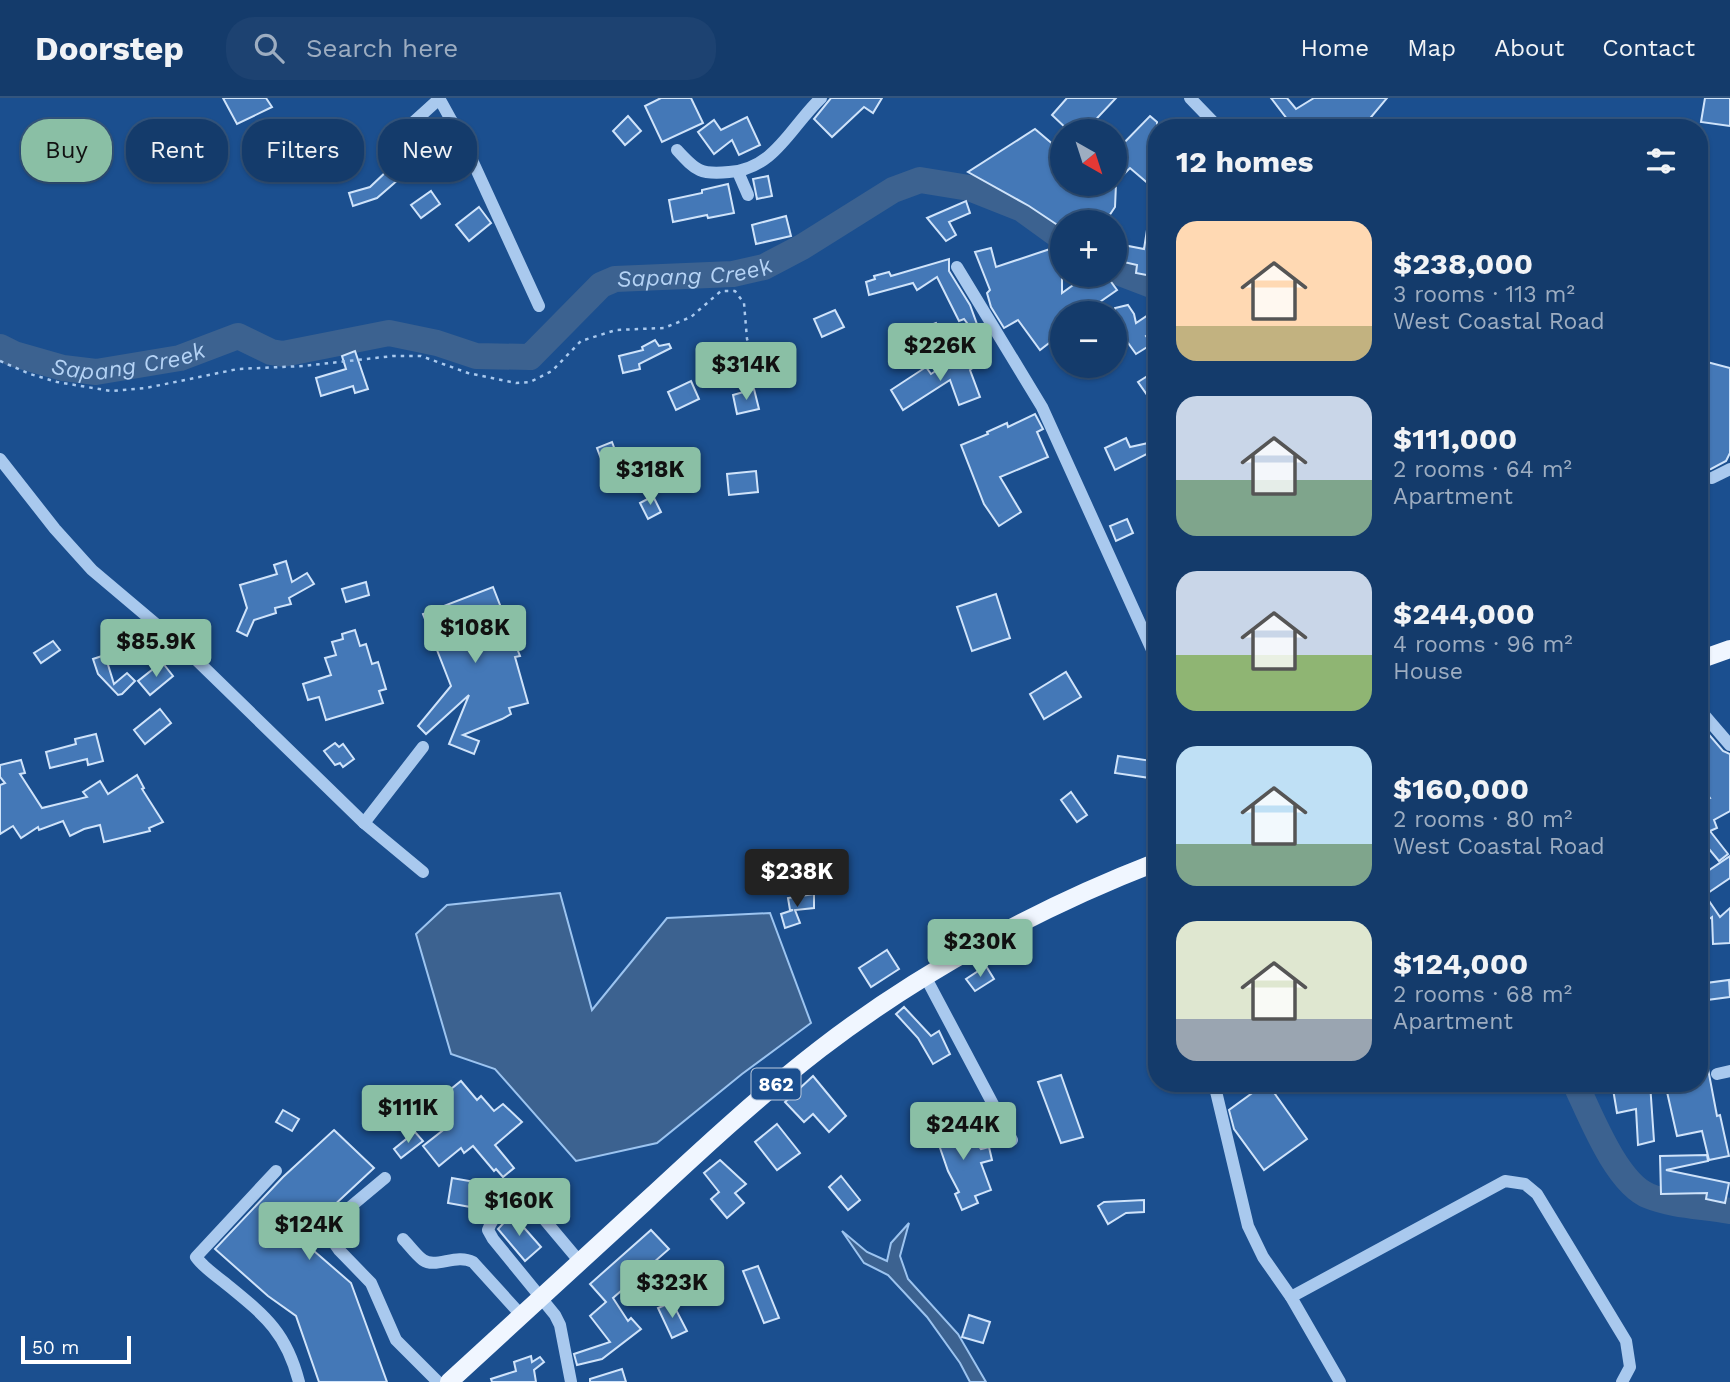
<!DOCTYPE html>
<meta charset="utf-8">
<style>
:root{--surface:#143b6b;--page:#1d4271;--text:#f1f3f6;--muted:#9dadc1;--line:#33557e;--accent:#8abfa5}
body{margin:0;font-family:"Work Sans",sans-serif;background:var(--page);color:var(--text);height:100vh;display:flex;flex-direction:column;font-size:26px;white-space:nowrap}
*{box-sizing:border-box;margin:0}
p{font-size:23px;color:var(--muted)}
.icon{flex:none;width:38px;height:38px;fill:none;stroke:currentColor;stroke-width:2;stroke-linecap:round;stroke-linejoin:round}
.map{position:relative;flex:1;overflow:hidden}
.sheet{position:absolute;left:1148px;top:21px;width:560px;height:973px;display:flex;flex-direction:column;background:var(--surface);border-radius:28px;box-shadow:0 2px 5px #0004,0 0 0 2px var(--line)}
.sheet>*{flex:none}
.top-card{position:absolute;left:21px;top:21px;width:665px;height:63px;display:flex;gap:14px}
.needle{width:46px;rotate:141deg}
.controls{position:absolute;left:1050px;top:21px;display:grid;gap:14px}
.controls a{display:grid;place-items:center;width:77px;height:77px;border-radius:50%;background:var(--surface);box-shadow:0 2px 5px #0004,0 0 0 2px var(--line);font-size:35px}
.scale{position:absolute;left:21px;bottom:18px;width:110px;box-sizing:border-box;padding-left:7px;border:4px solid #fff;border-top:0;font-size:19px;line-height:24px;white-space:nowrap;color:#fff;-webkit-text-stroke:5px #1b4f8f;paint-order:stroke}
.price{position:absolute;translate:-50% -60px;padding:0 16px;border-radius:7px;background:var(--accent);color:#111;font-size:23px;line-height:46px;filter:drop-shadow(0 2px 4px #0008)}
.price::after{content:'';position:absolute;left:50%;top:42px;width:21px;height:16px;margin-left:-10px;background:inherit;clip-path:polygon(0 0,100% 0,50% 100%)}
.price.on{background:#222;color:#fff}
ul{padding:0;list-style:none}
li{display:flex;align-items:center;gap:21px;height:175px;padding:0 28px}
li span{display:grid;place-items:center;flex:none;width:196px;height:140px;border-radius:21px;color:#555}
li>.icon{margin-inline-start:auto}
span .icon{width:84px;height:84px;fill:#fffc;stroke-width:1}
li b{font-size:30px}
h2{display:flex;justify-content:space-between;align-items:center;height:84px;padding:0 28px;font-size:30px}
.tag{padding:0 24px;border-radius:28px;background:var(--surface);box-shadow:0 2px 5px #0004,0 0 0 2px var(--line);font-size:24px;line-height:63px}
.tag.on{background:var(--accent);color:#111}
header{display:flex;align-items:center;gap:42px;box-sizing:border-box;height:98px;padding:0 35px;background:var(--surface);border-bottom:2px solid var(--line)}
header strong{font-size:33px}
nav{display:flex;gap:38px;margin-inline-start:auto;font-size:24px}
.search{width:490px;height:63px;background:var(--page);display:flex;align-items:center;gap:18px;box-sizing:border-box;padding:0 24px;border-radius:28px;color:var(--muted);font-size:26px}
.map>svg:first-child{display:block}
</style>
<header>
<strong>Doorstep</strong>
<div class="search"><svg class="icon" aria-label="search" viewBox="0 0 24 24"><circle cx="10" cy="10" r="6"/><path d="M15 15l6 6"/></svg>Search here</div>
<nav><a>Home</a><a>Map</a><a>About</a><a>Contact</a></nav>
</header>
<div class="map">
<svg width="1730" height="1284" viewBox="0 0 1730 1284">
<rect width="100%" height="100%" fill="#1b4f8f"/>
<!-- water -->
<g fill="#3c6290" stroke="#9cc4f0" stroke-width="2">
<polygon points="560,795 592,912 667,820 770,815 811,925 742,976 657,1045 576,1063 495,971 451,956 416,836 447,807"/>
<polygon points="909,1125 900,1158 908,1181 958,1236 986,1284 970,1284 960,1265 927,1219 888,1177 864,1165 842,1133 867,1154 887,1163 891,1145"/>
</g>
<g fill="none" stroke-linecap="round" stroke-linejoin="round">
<!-- river -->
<g stroke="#3c6290" stroke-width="26">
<polyline points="1115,173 1157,189"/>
<path id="s1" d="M0 249 14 256 63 270 96 274 180 260 238 238 271 254 283 256 389 235 437 245 476 258 530 259 601 187 615 181 733 176 764 169 802 149 893 92 920 82 969 90 1022 111 1062 140"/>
<path d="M1575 985C1590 1016 1616 1085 1649 1098 1674 1108 1704 1108 1730 1113"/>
</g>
</g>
<!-- building -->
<g fill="#4478b7" stroke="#cfe3fa" stroke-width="2">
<polygon points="223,0 266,0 272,9 237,26"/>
<polygon points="661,0 691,0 703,25 662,44 645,8"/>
<polygon points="831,0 882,0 873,15 864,9 832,39 814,21"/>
<polygon points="1067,0 1116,0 1085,33 1069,33 1052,17"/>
<polygon points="1271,0 1287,0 1296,11 1314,0 1387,0 1362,30 1337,30 1331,25 1326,30 1294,30"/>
<polygon points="1705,0 1730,0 1730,28 1701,24"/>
<polygon points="628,18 641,33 625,47 613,33"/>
<polygon points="1150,18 1157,24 1157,93 1130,70 1124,76 1115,67 1115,54"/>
<polygon points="747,19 760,47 739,57 732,42 714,56 698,34 714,22 721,32"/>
<polygon points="1035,31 1062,54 1062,86 1116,86 1115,109 1105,124 1062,124 1062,130 1029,108 968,74"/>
<polygon points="389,71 399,81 377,100 353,108 349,95 370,89"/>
<polygon points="768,78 772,98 757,101 753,81"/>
<polygon points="728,86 734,115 708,120 707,117 673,124 669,102 702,95 702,92"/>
<polygon points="431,93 440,106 421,120 411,107"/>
<polygon points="966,103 970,115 949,124 956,137 946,143 927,120"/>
<polygon points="479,109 491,125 469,143 456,127"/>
<polygon points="1150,113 1157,114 1157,179 1136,175 1137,167 1115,162 1118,146 1144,151"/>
<polygon points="786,118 791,138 756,146 752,127"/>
<polygon points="1062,142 1062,195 1087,177 1106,177 1117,192 1084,215 1062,215 1062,235 1040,252 1018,222 1004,230 991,209 987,195 990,192 975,154 991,150 996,169 1053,150"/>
<polygon points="949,161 949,173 970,207 982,240 979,241 964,221 959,223 937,179 917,192 913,185 869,197 866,184 875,181 874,178 889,174 891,178"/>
<polygon points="1128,207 1134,216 1136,225 1157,211 1157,231 1146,238 1152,246 1136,256 1118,231 1115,232 1115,210"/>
<polygon points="835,212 844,229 822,239 814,221"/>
<polygon points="936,225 941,238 919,247 914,233"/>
<polygon points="655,242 659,248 669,246 671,250 639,266 640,271 623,275 619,258 643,252 642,249"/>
<polygon points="355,253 368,291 355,295 353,288 321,298 316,280 346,271 342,258"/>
<polygon points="966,253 975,268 970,272 980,299 959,307 950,282 903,312 891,292 926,269 931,276"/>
<polygon points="1707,264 1730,270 1730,355 1726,363 1711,371 1699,373 1699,297"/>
<polygon points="1157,272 1157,311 1138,284"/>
<polygon points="691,283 699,301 676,312 668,294"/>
<polygon points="754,291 759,311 737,316 733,297"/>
<polygon points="1035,316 1043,331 1037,334 1048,359 1000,379 1021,414 999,428 984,406 961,347 988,336 987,334 1007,325 1008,329"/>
<polygon points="1126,340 1130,349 1157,343 1157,351 1115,372 1105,350"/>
<polygon points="612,344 618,360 603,366 597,350"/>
<polygon points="756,373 758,394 729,397 727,376"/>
<polygon points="653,398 661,414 648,421 640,405"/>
<polygon points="1127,421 1133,435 1116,443 1110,428"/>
<polygon points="286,463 292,484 307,475 314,486 289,500 291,506 275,510 276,515 254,522 247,538 237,533 247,510 240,487 277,476 274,467"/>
<polygon points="366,484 369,497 346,504 342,491"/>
<polygon points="493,489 520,558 515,559 528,605 509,610 511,616 502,621 463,637 479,643 474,656 449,646 469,597 426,636 418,628 451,588 423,516"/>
<polygon points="996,496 1010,540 972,553 957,509"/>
<polygon points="355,532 360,548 366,546 372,566 378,564 386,591 379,593 383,605 326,622 319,599 308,602 303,586 331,577 325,560 336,557 332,544 343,541 342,536"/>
<polygon points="53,543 60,552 41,565 34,555"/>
<polygon points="105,557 114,586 127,575 135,583 122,596 118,597 98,576 93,561"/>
<polygon points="162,564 173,578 150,597 138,583"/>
<polygon points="1066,574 1081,599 1044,621 1030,596"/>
<polygon points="160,611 171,625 145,646 134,632"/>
<polygon points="1699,625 1723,653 1730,656 1730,713 1714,722 1717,730 1710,733 1728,756 1719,763 1699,739 1699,704 1710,700 1699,685"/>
<polygon points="96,636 103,663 88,667 87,661 50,670 46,654 76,646 75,641"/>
<polygon points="335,645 339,649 343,646 354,661 343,669 340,665 335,667 324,653"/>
<polygon points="1118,658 1152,663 1150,680 1115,675"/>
<polygon points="21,662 25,675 20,676 42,710 87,699 83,694 100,683 108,696 137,677 144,690 142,691 163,724 149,730 150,733 104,744 100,727 84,731 70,738 63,723 39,732 38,729 21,740 13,728 0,736 0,687 5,685 0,679 0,667"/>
<polygon points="1071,694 1087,717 1077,724 1061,702"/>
<polygon points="1730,758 1730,780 1705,797 1720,819 1730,810 1730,845 1713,846 1712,819 1699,828 1699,779"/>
<polygon points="814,796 814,810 795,812 800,825 785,830 781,816 793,812 790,812 788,800"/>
<polygon points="887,852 899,871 871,889 859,870"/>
<polygon points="986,868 994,881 975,893 966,881"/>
<polygon points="1729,882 1730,899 1699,903 1699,886"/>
<polygon points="904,909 931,938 939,933 950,956 933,966 918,940 896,916"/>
<polygon points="1699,955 1705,955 1717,1018 1720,1017 1729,1058 1709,1062 1702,1033 1677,1038 1665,985 1699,985"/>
<polygon points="1061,977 1083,1039 1061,1045 1038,984"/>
<polygon points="813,978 846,1018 829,1034 813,1016 804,1024 785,1004"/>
<polygon points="461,983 477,1002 481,998 494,1013 503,1006 522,1024 495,1047 514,1070 503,1079 496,1071 494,1073 473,1048 464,1055 461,1050 439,1068 423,1048 447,1029 427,1005 421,1008 417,997 438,990 441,999"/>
<polygon points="1266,985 1291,985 1275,996 1307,1041 1264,1072 1234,1031 1229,1012"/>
<polygon points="1612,985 1650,985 1654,1043 1638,1047 1636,1011 1617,1015"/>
<polygon points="283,1012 299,1021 292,1033 276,1024"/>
<polygon points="949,1012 966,1046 973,1040 981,1051 989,1049 992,1062 981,1065 991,1092 975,1098 978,1105 962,1112 955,1096 959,1094 948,1073 939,1047 945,1045 935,1017"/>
<polygon points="777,1026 800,1055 777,1072 755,1044"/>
<polygon points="334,1032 374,1070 299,1140 351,1185 387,1284 319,1284 296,1218 268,1198 215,1151 283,1079"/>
<polygon points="415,1034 423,1043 401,1060 394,1051"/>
<polygon points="1707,1057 1708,1063 1666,1072 1729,1085 1725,1105 1706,1101 1707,1095 1661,1096 1660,1058"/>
<polygon points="720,1062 746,1086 735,1095 744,1105 727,1120 711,1101 719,1094 704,1075"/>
<polygon points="841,1078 860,1102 848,1112 829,1089"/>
<polygon points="452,1080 481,1085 476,1110 448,1105"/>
<polygon points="1144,1102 1144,1114 1126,1115 1108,1126 1098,1108 1104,1104"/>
<polygon points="512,1116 541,1149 525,1163 498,1131"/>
<polygon points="651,1132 669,1151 613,1200 628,1223 631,1220 641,1231 602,1261 577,1267 574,1256 610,1244 590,1218 606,1204 590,1186"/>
<polygon points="758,1168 779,1220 764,1225 743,1173"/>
<polygon points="672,1204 687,1233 672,1240 658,1210"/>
<polygon points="969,1217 990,1224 983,1245 962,1239"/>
<polygon points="531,1258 532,1264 540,1259 544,1264 534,1272 536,1284 492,1284 491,1281 516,1273 514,1264"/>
<polygon points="622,1271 626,1284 590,1284 590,1281"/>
</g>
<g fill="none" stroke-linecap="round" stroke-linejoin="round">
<!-- path -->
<polyline stroke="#a9c9ee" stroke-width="2.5" stroke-dasharray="3.5 5" stroke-linecap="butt" points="0,263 30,276 57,284 111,293 146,290 238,271 303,268 393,258 421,258 468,275 516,285 530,284 552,273 581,243 616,232 664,230 691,219 721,193 735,193 744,205 747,241 763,278"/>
<!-- minor -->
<g stroke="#a9c9ee" stroke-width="12">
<polyline points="439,0 466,49 539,208"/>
<polyline points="1190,0 1219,30"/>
<path d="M677 52C696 73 701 77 729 74 775 71 791 28 821 0"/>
<polyline points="383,60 407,30 439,1"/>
<polyline points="738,74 748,97"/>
<polyline points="957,169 1042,309 1157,563"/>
<polyline points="0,361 55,431 92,472 182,548 364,725 423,774"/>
<polyline points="1712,380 1730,371"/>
<polyline points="1699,611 1730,647"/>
<polyline points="364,725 423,649"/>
<polyline points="926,880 1012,1042"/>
<polyline points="1717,976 1730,973"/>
<polyline points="1214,985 1248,1128 1263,1159 1291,1199 1340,1284"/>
<path d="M276 1073 196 1159C203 1169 215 1177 225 1185 264 1217 286 1233 299 1284"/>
<polyline points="385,1080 337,1120 332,1142 339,1152 371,1185 396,1242 438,1284"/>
<path d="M403 1141C409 1147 416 1157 423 1162 436 1171 456 1155 473 1164L522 1218"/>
<polyline points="1291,1199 1505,1083 1525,1086 1537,1096 1626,1243 1630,1269 1622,1284"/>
<path d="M571 1284 560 1227 555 1217 493 1141 488 1132C493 1117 509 1104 525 1102L533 1108 580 1164"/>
</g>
<!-- major -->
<g stroke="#f0f6ff" stroke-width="18">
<polyline points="1699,562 1730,551"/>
<path d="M449 1284C514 1225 579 1165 644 1105 701 1052 758 999 820 951 920 874 1038 810 1157 764"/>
</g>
</g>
<g text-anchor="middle" stroke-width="6" stroke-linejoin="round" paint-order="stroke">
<!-- shield labels -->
<rect fill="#1b4f8f" stroke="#bbcadd" stroke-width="2" x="751.5" y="970.5" width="49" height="31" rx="5"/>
<g font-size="19" font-weight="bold" fill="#fff">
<text x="776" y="993">862</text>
</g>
<!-- water labels -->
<g font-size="23" font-style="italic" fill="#b5d3f5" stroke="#1b4f8f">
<text dy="8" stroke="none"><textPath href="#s1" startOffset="744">Sapang Creek</textPath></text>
<text dy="8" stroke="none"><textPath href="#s1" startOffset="133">Sapang Creek</textPath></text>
</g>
</g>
</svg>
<div class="controls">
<a><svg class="needle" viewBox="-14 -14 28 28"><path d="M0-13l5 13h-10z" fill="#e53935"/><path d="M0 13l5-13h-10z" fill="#9dadc1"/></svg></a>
<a>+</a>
<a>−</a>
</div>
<div class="scale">50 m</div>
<b class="price" style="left:940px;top:285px">$226K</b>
<b class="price" style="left:746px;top:304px">$314K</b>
<b class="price" style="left:650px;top:409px">$318K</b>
<b class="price" style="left:475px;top:567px">$108K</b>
<b class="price" style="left:156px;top:581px">$85.9K</b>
<b class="price on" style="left:797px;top:811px">$238K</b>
<b class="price" style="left:980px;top:881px">$230K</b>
<b class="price" style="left:408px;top:1047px">$111K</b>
<b class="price" style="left:963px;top:1064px">$244K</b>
<b class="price" style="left:519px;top:1140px">$160K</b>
<b class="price" style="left:309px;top:1164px">$124K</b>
<b class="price" style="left:672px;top:1222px">$323K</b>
<div class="top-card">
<a class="tag on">Buy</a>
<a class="tag">Rent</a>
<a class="tag">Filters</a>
<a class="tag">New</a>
</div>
<section class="sheet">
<h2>12 homes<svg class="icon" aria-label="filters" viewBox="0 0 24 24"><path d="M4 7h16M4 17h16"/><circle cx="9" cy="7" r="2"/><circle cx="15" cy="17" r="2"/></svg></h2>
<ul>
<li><span style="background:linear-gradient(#ffd9b3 75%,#c2b280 0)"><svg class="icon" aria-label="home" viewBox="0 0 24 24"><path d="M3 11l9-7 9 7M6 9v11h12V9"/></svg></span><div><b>$238,000</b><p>3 rooms · 113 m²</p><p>West Coastal Road</p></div></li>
<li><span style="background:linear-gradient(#c9d6e8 60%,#7fa58c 0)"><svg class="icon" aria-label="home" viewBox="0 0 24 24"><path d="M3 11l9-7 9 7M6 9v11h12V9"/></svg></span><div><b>$111,000</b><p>2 rooms · 64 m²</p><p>Apartment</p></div></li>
<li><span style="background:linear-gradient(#c9d6e8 60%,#8fb573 0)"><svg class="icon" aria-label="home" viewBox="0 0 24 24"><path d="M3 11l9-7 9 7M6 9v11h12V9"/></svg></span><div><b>$244,000</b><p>4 rooms · 96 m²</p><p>House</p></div></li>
<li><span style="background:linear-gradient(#bfe0f5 70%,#7fa58c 0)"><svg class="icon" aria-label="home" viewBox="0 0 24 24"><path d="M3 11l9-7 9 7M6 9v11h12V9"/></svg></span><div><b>$160,000</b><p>2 rooms · 80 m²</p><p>West Coastal Road</p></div></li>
<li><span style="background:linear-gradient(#dfe7d0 70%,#9aa5b1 0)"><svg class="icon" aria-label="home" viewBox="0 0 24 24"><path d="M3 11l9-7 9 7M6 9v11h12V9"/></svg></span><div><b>$124,000</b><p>2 rooms · 68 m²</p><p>Apartment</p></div></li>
</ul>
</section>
</div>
